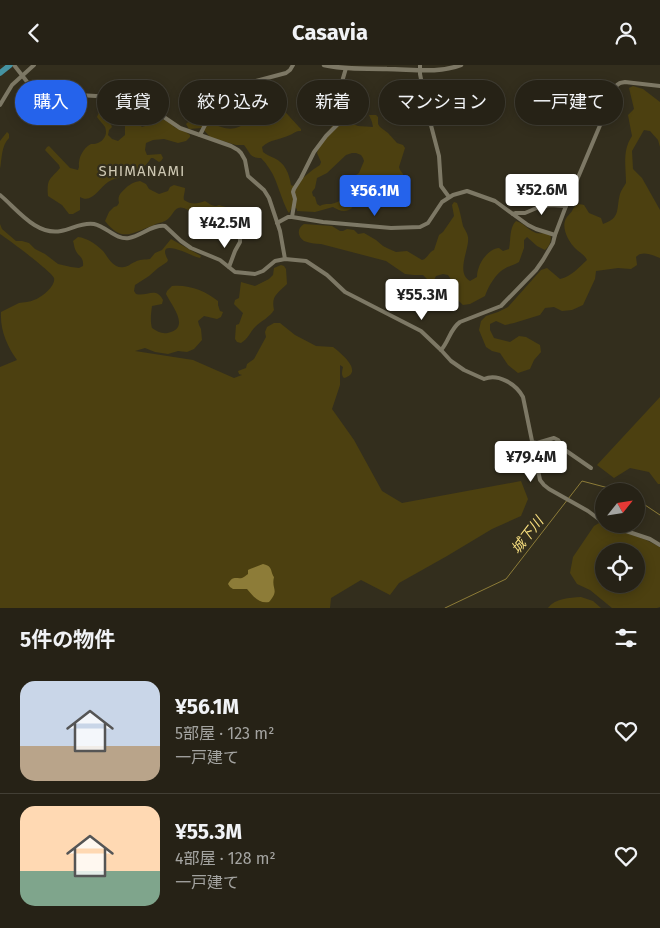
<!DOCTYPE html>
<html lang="ja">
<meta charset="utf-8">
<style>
:root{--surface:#262216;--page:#2e2a1f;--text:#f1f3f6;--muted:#a4a4a1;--line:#423f35;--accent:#2563eb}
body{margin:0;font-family:"Fira Sans","Noto Sans JP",sans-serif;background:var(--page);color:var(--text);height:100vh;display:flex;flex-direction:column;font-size:19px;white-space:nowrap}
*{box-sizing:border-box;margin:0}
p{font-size:16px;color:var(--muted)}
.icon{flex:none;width:28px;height:28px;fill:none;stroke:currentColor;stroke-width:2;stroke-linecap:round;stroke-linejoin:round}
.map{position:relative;height:543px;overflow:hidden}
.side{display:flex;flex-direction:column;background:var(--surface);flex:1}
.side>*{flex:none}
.hud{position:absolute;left:15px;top:15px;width:630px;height:45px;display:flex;gap:10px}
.needle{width:32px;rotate:60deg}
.buttons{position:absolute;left:595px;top:418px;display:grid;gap:10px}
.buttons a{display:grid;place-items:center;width:50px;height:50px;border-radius:50%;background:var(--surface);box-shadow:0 2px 12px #0003,0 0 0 1px var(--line);font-size:25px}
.price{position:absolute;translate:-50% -42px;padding:0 11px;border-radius:5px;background:#fff;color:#222;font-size:16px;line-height:32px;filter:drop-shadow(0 1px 2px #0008)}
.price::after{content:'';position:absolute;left:50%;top:30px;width:15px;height:11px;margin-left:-8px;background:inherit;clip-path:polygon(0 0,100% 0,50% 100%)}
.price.selected{background:var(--accent);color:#fff}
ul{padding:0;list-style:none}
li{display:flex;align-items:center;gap:15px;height:125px;padding:0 20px}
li+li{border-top:1px solid var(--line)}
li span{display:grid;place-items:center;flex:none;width:140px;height:100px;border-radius:15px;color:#555}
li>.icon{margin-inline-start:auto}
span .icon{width:60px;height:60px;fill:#fffc;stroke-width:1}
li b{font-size:21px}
h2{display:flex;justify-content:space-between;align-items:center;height:60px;padding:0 20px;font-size:21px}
.chip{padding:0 18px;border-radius:22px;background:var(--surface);box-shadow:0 2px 12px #0003,0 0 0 1px var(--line);font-size:18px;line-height:45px}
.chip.selected{background:var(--accent);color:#fff}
header{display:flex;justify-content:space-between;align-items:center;height:65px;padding:0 20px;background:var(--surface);font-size:22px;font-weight:700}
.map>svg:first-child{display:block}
</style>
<header><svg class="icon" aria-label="back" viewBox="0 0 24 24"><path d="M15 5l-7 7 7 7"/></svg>Casavia<svg class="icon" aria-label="person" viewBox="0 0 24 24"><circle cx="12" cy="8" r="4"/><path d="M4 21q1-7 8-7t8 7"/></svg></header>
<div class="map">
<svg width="660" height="543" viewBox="0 0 660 543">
<rect width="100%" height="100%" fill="#332e1d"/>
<!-- green -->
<g fill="#4c4010" fill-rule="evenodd">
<path d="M633 21 643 24 660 37V82L658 75 650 66 644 65 632 86 633 104 642 113 660 145V193C652 190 642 185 636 192L637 200 631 204 618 203 596 206 595 214 583 240 572 245 562 246 554 242 545 243 540 250 514 258 505 260 496 256 490 259V265L494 273 510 277 519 271 526 272 540 280 541 287 534 295 530 304 518 308 508 300 500 288 492 286 486 282 479 265 481 256 486 251 498 247 508 242 541 205 547 203 560 214C572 211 578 203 587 195 584 189 580 188 576 184 569 178 562 164 565 156 566 152 570 149 572 146 575 140 578 138 584 140L589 148 601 153 603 159C621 153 616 144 620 129 621 125 624 122 626 118 626 101 622 86 632 71L628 50 634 44 629 23Z"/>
<path d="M127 41C134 43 140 51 139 59L142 62 148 60 150 54 158 52 171 58 174 62 186 67 190 70V72L186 76 178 78 164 74 153 75 146 78 145 85 147 90 161 89 163 93 161 96 159 97 153 93H151C146 102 136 108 126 111 120 113 114 113 108 117 99 123 92 139 80 132V145L73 149H69L62 140 48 131C47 113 49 116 60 103L59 100 45 85 47 82 49 81 70 103 78 105 79 102C78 93 83 83 91 79 100 80 109 72 105 62 103 59 99 55 97 52L99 47 101 46 107 50 112 62 109 65 108 70 112 74 118 76 125 70V58L128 50 125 45V42Z"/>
<path d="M265 43C269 43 277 42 281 43 283 44 299 62 301 64V66C295 66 295 68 290 70 280 75 270 74 262 82L263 87C267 90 270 91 274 93 285 98 289 108 291 120L293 121C302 114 310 106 320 100L321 97 317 88 319 82 332 61 337 57 345 56 358 61 373 62 372 57 369 50H376L378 52V59L380 62 388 68 397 78 403 80 405 83 399 102 400 105 403 109 405 122C401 126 400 132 396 136 381 151 369 124 352 131L351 135 352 143C346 148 339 146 333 142L315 147 297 146V144L293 141 289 148C285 143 278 121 275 114 272 107 267 99 261 93 249 93 250 87 244 80H236L210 72 202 63 189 64 186 59C190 55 192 55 196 53 203 49 202 46 211 45 213 49 214 52 210 56L211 58C225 64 233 67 246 58 248 56 250 55 252 53 257 47 258 46 265 43ZM352 88H356L361 90 363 93 364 96 359 108 353 112 347 120 346 123 348 131 346 134C341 135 336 138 331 139 326 139 324 139 320 141L317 139 315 132 313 131 312 127 315 123 317 113 327 108 346 90Z"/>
<path d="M7 67 9 69V73C1 81 2 94 0 104V76Z"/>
<path d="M140 116 146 119 149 124 159 129 168 126 170 122 174 120 185 123C185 128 183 131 184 135 191 140 198 139 205 136 210 139 214 143 219 140L229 143 234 160 238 165 236 172H233L228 170 225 171H220L216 159 212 158 208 160H204C198 151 193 158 190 146 173 136 176 150 165 156 161 158 157 158 154 160 132 168 122 178 105 156L109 147 114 142 117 141 119 138C117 129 122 127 128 121 133 118 134 117 140 116Z"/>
<path d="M454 137 457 138C460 145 461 153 463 161 465 165 467 167 468 172 470 183 455 208 470 216L477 212C477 200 487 184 499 183L503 186 509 184C511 175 509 163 516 156 524 158 527 164 534 167 539 170 545 167 550 169 552 174 550 181 545 185L537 181 527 172 524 175V183L519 197C514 200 509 201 504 204 496 208 488 222 485 231L470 239 463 240C459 236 454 232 452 227 451 220 453 216 448 210L443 209 436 211 434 215 431 216 427 214 423 210H414L405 209 386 196 321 179C315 179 309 178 304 176 297 171 297 163 304 159L332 161 340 166H343L347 164 354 165 358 169 364 168 376 175 383 181 389 184 396 187 407 186 422 195C427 194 429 187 434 185L439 170 443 167 454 151 452 140Z"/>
<path d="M0 159 2 164 16 176H22L29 178 35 184 45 189 58 199 71 202 79 203 83 201C84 191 78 192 75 184 74 181 74 179 73 176L78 172C87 173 96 179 103 186 108 192 113 204 124 202 128 202 131 198 135 197 139 194 145 195 150 194L155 188 162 185 171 174 201 191 200 193C193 192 154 170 168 195L167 197 158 203 149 211 135 220 134 226 136 229C147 232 156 221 163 235L162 239 152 241C151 249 150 255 152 263 158 267 163 270 171 267 190 261 170 238 166 229L167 226 172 221C188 219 206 226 218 236V240L220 246 223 247 221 252 217 254 204 251 198 256 199 260 201 264 202 275 194 284 187 287 178 286 168 289 155 287 145 283 135 286 193 295 234 313 242 310 239 309 238 306 246 303 247 299 254 294 266 272 265 267 267 262 274 258H280L295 270 316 281 333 282C342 289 364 307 344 313 341 310 342 306 343 302L340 300V320L332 344 354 375 382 426 402 438 521 416 528 434 521 451 492 464 447 491 399 518 390 530 361 515 331 533 330 543H0V302L17 295C7 281 0 265 1 247 7 244 13 241 19 238 24 237 30 237 34 235 41 233 56 221 54 213 52 207 8 174 0 169Z"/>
<path d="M281 200 284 201 286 204 287 219C277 229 271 231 274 245 270 252 261 256 255 262 250 267 248 274 241 278L237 277 235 274 236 260 239 259 243 248 234 239 235 235 239 233 241 217 255 221 269 214 273 210 274 203Z"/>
<polygon points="660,332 660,419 658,419 649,407 630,403 614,413 597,400"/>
<path d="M599 458 605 461 644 474 660 482V542L657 543H612L590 525 577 519 570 508 573 492 594 461ZM604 486H636V519H604Z"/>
<path d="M581 532 593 536 601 543H548C555 533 569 533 581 532Z"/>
</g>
<!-- water -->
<path fill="#8d7c38" d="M263 499C273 501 270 506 274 512 271 525 280 524 269 537 259 539 253 531 247 524H233L230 522 228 519C233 510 236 514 242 513 245 512 246 510 248 509V505L250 504Z"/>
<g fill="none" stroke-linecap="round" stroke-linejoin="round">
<!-- stream -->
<g stroke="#8d7c38" stroke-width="1">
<polyline points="636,434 660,450"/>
<polyline points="445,543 506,514 582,416 620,426"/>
</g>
<!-- minor -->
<g stroke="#7d7865" stroke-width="4">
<polyline points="14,0 28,18 43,28 131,33 152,44 180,63 231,81 238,85 241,88 245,95 248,111 264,125 269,133 280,166 285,194"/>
<polyline points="420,0 420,9 427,45 439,91 441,121 449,132"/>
<polyline points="0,40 12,20 34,0"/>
<polyline points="200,70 212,46 228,40 245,21 256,16 286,8 290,5 293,0"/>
<path d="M524 127C530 127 535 128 540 133L539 142"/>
<path d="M0 130C17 144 36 171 61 166 72 164 82 157 94 159 107 162 116 175 129 173 141 171 153 159 165 161L181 176 191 183 220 195 235 207 255 209 263 206 275 196 285 194 306 196 327 210 345 227 421 266 441 285 451 296 464 305 484 314C498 308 516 319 523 332L540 415 544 420 549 424 588 446 604 458"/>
<polyline points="513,149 516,148 525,148 539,142 550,140 566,141"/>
<path d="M292 152 295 134 293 127 294 124 301 113 314 87 326 71 344 53C344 49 341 46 341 41 339 29 342 15 346 3"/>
<polyline points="277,158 288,152 292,152 323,157 391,163 420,162 428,158 442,137 453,130 467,126 495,136 528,160 536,164 555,170"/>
<polyline points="229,202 235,186 240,177 240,170"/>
<path d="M441 285C449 276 450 264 460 257L501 241 536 205 543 195 553 178 555 170 566 141 617 20 620 18 625 17 660 21"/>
<polyline points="532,377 537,378 554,373 558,375 565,385 591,403"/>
<polyline points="605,459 650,474 660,480"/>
</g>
<!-- tertiary -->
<path stroke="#7d7865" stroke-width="4.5" d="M324 0C345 5 366 3 387 4 411 4 438 9 461 0"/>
<!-- trunk -->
<polyline stroke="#4593a2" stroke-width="5.5" points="0,8 10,0"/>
</g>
<g text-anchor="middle" stroke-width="4.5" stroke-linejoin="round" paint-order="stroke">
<!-- water labels -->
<g font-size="14" font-style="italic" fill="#f7de7e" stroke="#332e1d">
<text transform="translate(527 470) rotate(-52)" y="5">城下川</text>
</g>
<!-- quarter labels -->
<g font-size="15" letter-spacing="1" fill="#cdc7b2" stroke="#332e1d">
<text x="142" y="111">SHIMANAMI</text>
</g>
</g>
</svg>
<div class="buttons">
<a><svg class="needle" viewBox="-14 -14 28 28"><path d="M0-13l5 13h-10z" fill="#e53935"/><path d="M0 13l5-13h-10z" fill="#a4a4a1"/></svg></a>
<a><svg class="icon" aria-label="locate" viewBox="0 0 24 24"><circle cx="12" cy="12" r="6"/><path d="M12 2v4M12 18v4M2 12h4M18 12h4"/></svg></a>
</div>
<b class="price" style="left:542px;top:151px">¥52.6M</b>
<b class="price selected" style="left:375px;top:152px">¥56.1M</b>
<b class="price" style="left:225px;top:184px">¥42.5M</b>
<b class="price" style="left:422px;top:256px">¥55.3M</b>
<b class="price" style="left:531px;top:418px">¥79.4M</b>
<div class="hud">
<a class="chip selected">購入</a>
<a class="chip">賃貸</a>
<a class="chip">絞り込み</a>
<a class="chip">新着</a>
<a class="chip">マンション</a>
<a class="chip">一戸建て</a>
</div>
</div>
<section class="side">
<h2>5件の物件<svg class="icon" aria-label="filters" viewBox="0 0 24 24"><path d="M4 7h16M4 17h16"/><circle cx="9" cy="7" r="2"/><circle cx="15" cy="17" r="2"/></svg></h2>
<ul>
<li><span style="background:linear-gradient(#c9d6e8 65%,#b9a48a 0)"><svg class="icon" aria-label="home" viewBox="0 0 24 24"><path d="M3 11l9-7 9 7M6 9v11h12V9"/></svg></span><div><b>¥56.1M</b><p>5部屋 · 123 m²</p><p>一戸建て</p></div><svg class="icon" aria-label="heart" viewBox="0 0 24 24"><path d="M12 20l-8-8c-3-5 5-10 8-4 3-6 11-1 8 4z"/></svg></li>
<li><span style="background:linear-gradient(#ffd9b3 65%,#7fa58c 0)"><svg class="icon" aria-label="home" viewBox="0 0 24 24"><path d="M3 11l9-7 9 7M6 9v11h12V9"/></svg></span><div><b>¥55.3M</b><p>4部屋 · 128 m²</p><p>一戸建て</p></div><svg class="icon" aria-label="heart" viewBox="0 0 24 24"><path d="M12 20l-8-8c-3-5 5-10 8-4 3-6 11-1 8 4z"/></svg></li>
</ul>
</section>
